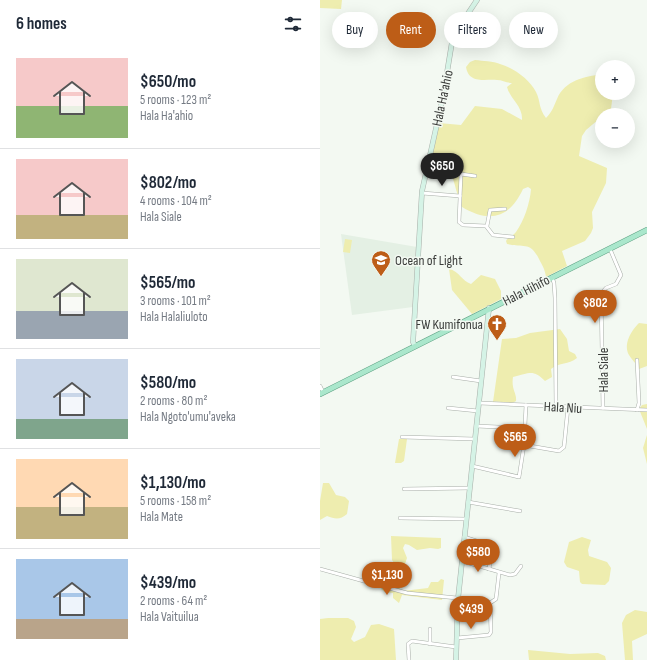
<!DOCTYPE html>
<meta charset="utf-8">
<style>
:root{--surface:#fff;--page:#f6f6f7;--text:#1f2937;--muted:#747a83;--line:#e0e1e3;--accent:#bd5d17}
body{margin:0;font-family:"Sofia Sans Condensed",sans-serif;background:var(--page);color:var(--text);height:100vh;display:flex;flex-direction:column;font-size:15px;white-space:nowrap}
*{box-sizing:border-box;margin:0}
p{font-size:13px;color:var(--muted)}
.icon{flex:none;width:22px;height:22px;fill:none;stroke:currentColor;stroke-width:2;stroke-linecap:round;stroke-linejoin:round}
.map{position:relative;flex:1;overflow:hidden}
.side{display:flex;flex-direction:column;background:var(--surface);width:320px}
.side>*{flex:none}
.hud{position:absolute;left:12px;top:12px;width:255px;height:36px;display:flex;gap:8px}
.buttons{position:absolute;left:275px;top:60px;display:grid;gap:8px}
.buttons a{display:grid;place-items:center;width:40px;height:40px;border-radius:50%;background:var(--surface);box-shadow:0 4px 16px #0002;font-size:20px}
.price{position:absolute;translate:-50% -34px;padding:0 9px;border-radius:14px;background:var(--accent);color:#fff;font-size:13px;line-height:26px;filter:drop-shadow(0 1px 2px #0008)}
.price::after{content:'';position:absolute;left:50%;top:24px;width:12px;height:9px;margin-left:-6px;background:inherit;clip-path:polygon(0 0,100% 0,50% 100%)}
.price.selected{background:#222;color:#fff}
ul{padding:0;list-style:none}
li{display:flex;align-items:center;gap:12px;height:100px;padding:0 16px}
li+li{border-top:1px solid var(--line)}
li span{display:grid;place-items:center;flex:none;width:112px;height:80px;border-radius:0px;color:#555}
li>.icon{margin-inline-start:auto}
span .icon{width:48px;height:48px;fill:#fffc;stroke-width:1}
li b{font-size:17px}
h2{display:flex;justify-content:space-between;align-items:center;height:48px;padding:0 16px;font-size:17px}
.pill{padding:0 14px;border-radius:18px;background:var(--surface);box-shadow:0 4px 16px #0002;font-size:14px;line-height:36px}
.pill.selected{background:var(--accent);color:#fff}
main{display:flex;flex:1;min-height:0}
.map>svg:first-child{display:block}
</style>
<main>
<section class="side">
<h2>6 homes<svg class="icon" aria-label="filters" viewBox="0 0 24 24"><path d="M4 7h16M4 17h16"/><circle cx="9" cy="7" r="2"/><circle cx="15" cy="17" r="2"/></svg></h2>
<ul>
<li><span style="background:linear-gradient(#f6c9c9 60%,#8fb573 0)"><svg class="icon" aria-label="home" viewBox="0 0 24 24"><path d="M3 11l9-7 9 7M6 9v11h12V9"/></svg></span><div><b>$650/mo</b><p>5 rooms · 123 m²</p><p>Hala Ha'ahio</p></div></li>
<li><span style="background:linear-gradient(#f6c9c9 70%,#c2b280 0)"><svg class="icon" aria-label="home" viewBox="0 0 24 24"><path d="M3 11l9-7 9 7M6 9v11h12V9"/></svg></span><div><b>$802/mo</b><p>4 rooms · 104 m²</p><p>Hala Siale</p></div></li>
<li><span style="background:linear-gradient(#dfe7d0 65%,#9aa5b1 0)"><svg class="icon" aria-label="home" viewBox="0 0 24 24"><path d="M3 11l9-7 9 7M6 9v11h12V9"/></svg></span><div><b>$565/mo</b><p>3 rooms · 101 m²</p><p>Hala Halaliuloto</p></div></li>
<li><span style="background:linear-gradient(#c9d6e8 75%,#7fa58c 0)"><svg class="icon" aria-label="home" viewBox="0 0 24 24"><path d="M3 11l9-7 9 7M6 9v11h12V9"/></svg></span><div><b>$580/mo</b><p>2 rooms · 80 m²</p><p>Hala Ngoto'umu'aveka</p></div></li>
<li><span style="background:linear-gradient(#ffd9b3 60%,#c2b280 0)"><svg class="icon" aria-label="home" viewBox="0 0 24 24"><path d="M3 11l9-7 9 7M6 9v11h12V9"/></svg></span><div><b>$1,130/mo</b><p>5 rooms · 158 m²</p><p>Hala Mate</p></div></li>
<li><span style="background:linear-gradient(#a9c7e8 75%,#b9a48a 0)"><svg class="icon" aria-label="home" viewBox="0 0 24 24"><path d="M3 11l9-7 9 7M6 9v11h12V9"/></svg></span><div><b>$439/mo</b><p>2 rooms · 64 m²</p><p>Hala Vaituilua</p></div></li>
</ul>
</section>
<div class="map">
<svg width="327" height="660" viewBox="0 0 327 660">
<rect width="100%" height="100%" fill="#f3f9f2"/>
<!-- built -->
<polygon fill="#e4f0e4" points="21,234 97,247 93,307 32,315"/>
<!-- green -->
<g fill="#eeedaf">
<polygon points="0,0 22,0 21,9 0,8"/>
<path d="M155 60C163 61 173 61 180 64 194 68 210 80 216 92 221 102 218 107 226 118 232 112 234 106 237 99 245 80 264 77 282 74V93H293L291 109 266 130 262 136 259 156 287 168 286 183 272 212 273 228 271 233 265 241 242 251 247 266 226 277C225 269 222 265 219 259 210 241 204 248 187 244L186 241C189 236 193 236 196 232 204 221 210 203 211 189L208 187 203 189C189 219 169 223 142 207 138 199 134 179 131 174L108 169 119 123 141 125 155 106 182 109 202 120C203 106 190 99 187 87L192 83C187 83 182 80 177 80 164 79 149 84 146 67L150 62Z"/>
<polygon points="25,239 32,240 30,253 23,252"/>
<path d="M129 269C139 271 142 281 151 284L161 275 175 279 181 291V299L152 314 132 290Z"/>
<path d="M319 323 327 324V366L319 369C316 363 312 360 309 355 303 344 311 331 319 323Z"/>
<path d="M240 329 247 339 249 351 255 354 257 358C248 365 240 362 231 369L232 377 225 381C213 369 210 373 193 377 191 390 197 393 196 401 189 406 181 400 173 402L182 339 196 338 210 333Z"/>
<polygon points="327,404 327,429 319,409 322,405"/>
<polygon points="327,435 327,464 323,448"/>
<polygon points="79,439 87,439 84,461 81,463 75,463"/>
<path d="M3 483H9L16 495 25 497 29 501 27 514C20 520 15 519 7 516L0 520V501Z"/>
<polygon points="71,536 121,538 121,548 118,549 110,548 97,550 89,545 85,544 83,548 87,558 85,564 76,566 72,560"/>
<polygon points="262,537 271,540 268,550 269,556 287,562 291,568 289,581 285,585 262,584 260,582 259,571 247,567 244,562 249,542"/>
<path d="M121 579 124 580 122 600 82 595 79 603 73 598V593L65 592 61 589 62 586C67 584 79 586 83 591L108 588 111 582H118Z"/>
<polygon points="315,610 327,612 327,634 312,641 313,660 305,660 302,623 306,615"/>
<polygon points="8,618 28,618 34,621 36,627 31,639 34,642 45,637 51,625 59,624 74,629 76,660 0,660 0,619"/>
<polygon points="208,650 250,654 278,653 285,656 286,660 209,660"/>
</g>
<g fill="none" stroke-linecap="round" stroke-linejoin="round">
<!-- street casing -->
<g stroke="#a8aea8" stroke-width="4">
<g id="street">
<polyline points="155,176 141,174 139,222 143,225 166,226 173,235 193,237"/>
<polyline points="102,193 140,196"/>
<polyline points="167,226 170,210 185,209"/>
<polyline points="232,277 234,283 235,298 236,406"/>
<polyline points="133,377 161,381"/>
<polyline points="0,386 3,392"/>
<polyline points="159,403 327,410"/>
<polyline points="206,405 204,445 239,451 244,447 248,407"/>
<polyline points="128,408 158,411"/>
<polyline points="283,408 281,294 286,288 296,284 301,275 290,249"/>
<polyline points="317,410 319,403 317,360"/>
<polyline points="156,426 205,428"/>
<polyline points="82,437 155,439"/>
<polyline points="152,466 199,477 204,445"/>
<polyline points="84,489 150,488"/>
<polyline points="148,502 200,511"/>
<polyline points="80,518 146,519"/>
<polyline points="144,537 169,545 172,547 169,569"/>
<polyline points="142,561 190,575 195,574 201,566"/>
<polyline points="0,569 87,593 167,601 170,603"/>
<polyline points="170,603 176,599 179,573"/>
<polyline points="137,638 169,635 171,632 170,603"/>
<polyline points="110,644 110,629"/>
<polyline points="89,660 88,644 92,641 136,647"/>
</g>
</g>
<!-- secondary casing -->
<g stroke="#a8aea8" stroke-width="5.5">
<g id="secondary">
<polyline points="95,346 93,342 102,191 123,97 133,36 157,0"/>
<polyline points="136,660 138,599 169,308"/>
</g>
</g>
<!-- primary casing -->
<g stroke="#5ea183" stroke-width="6">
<polyline id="primary" points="0,394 327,230"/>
</g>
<!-- street -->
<use href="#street" stroke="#fff" stroke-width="3"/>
<!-- secondary -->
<use href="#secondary" stroke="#d5f3e6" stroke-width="4.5"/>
<!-- primary -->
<use href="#primary" stroke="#aae7cc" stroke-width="5"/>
</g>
<!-- icons -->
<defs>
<g id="school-pin" transform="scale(1)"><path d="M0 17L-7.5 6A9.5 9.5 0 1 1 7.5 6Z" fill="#bd5d17" stroke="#f3f9f2"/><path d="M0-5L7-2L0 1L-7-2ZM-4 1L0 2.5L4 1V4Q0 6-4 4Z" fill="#fff"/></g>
<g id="church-pin" transform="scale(1)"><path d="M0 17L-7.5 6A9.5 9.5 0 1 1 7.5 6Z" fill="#bd5d17" stroke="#f3f9f2"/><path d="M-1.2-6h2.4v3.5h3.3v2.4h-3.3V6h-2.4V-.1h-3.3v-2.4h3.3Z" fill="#fff"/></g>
</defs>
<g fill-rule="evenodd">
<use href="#school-pin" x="61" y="260"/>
<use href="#church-pin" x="177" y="324"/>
</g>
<g text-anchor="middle" stroke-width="3" stroke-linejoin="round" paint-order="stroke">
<!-- street labels -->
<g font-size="14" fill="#3a3c3a" stroke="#f3f9f2">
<text transform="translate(122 98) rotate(-78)" y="5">Hala Ha'ahio</text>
<text transform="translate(206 290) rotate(-27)" y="5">Hala Hihifo</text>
<text transform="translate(283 370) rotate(-90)" y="5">Hala Siale</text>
<text transform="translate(243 407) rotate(3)" y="5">Hala Niu</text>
</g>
<!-- poi labels -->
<g font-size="14" fill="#3a3c3a" stroke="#f3f9f2" text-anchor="start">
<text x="75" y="265">Ocean of Light</text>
<text x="163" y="329" text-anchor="end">FW Kumifonua</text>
</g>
</g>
</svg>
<div class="buttons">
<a>+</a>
<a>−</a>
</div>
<b class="price selected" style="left:122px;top:187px">$650</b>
<b class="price" style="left:275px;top:324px">$802</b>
<b class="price" style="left:195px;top:458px">$565</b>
<b class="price" style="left:158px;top:573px">$580</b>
<b class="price" style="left:67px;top:596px">$1,130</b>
<b class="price" style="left:151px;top:630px">$439</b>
<div class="hud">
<a class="pill">Buy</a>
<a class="pill selected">Rent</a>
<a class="pill">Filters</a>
<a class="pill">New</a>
</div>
</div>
</main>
